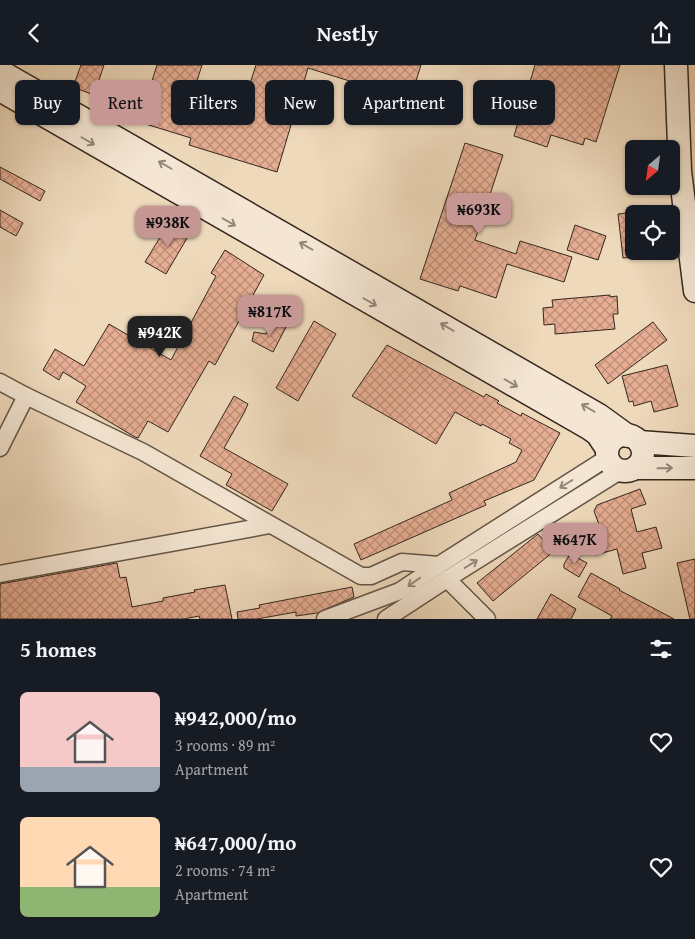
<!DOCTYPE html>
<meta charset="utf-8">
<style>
:root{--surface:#171b24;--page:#242831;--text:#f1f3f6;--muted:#9ea1a6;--accent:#c59692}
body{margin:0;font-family:"Gentium Book Plus",serif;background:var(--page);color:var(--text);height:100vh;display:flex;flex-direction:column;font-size:19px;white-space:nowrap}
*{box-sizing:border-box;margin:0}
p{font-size:16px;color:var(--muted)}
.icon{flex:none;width:28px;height:28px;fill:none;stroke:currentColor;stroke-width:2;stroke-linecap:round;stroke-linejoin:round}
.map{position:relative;height:554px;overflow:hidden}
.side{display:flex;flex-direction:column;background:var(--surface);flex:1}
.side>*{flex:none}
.guide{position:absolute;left:15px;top:15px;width:665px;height:45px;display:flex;gap:10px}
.needle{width:32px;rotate:209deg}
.buttons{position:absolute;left:625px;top:75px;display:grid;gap:10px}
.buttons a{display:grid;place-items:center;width:55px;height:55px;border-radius:8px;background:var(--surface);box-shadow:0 1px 4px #0004;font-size:25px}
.price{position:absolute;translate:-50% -42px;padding:0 11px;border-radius:10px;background:var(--accent);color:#111;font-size:16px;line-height:32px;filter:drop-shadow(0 1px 2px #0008)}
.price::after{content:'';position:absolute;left:50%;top:30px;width:15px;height:11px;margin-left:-8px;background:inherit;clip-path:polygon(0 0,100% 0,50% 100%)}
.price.selected{background:#222;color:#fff}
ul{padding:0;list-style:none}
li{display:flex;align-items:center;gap:15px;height:125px;padding:0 20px}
li span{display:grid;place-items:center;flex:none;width:140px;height:100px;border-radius:8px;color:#555}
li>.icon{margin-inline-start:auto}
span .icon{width:60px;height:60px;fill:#fffc;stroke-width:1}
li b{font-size:21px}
h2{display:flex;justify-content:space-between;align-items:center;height:60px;padding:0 20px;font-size:21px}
.pill{padding:0 18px;border-radius:8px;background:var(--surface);box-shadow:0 1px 4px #0004;font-size:18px;line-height:45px}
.pill.selected{background:var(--accent);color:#111}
header{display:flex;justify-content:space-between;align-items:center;height:65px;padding:0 20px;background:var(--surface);font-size:22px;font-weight:600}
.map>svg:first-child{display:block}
</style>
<header><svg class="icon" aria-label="back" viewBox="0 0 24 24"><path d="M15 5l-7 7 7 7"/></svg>Nestly<svg class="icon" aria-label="share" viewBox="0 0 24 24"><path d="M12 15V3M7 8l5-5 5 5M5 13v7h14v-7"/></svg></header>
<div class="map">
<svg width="695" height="554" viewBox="0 0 695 554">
<defs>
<pattern id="building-cross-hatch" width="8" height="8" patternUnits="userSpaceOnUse" patternTransform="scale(1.25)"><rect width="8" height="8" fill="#e7ae93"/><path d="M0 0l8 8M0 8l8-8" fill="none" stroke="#bc8e77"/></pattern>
</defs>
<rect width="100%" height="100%" fill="#eed9bb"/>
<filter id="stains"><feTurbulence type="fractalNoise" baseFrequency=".004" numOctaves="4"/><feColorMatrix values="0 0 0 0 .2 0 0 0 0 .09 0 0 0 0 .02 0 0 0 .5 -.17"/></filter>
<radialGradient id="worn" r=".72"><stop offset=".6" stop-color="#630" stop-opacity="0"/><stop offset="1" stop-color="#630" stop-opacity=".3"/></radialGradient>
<!-- building -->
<g fill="url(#building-cross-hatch)" stroke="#35271f">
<polygon points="81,0 104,0 94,30 73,22"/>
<polygon points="157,0 202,0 196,19 245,34 256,0 421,0 410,35 308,3 277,107 189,80 191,73 139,57"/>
<polygon points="535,0 620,0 596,77 585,73 583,80 551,70 547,82 514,71"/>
<polygon points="465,78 503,90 475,175 516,189 520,176 572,192 564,217 507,199 496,233 460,221 458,226 420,214"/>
<polygon points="0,102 45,126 40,136 0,114"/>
<polygon points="0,145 23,158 16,171 0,162"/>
<polygon points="634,147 634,192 623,193 618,149"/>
<polygon points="170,156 190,168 166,209 145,197"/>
<polygon points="575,160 606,171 598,195 567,185"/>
<polygon points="225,185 264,210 215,300 209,296 168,367 148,356 138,373 135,372 76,337 86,321 63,307 59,315 43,305 55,284 84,301 109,259 171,295 216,211 211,208"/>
<polygon points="610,230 610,232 617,231 618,249 613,249 615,264 555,269 555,259 544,260 543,243 553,242 552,235"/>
<polygon points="273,256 286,262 273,287 252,276 254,267 266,269"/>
<polygon points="314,256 336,269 298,336 276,323"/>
<polygon points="653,257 667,275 608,319 595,300"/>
<polygon points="387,280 484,332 486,329 499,336 497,338 521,351 522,348 560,368 534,415 484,436 486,440 361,495 354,479 452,435 449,428 516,397 522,385 509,378 511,374 482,359 481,361 455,347 436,379 352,331"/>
<polygon points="667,300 678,341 654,347 651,336 634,341 633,336 629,337 622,311"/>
<polygon points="234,331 248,339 244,348 224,383 288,419 272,446 226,420 232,409 200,391"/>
<polygon points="640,424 646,439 631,444 637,467 656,462 662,483 642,488 646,503 623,509 617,484 595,490 588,468 601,465 594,446 597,440"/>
<polygon points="538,469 553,487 493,536 477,518"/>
<polygon points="570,489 587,498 579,512 564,503 564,499"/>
<polygon points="695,494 695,554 690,554 677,498"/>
<polygon points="117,498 120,513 126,512 132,542 163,536 163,533 195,527 194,525 225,520 232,554 200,554 199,551 184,554 0,554 0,519"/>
<polygon points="591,508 620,524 619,525 674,554 610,554 612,551 578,532"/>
<polygon points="352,522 354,532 317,548 296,551 296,547 257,554 238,554 237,547 260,543 259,540"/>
<polygon points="551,529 576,544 571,554 537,554"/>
</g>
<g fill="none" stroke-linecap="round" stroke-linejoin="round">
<!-- street casing -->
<g stroke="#635446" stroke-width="19">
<g id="street">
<polyline points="0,317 26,331 143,387 361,511 371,511 402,497 439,500"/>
<polyline points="0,383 26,331"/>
<polyline points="0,509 270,460"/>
<polyline points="447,514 487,554"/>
<polyline points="325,554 400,526 439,500 607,393"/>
<polyline points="386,554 447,514 620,406"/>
</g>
</g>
<!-- secondary casing -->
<g stroke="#35271f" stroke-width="25">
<g id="secondary">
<polyline points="676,0 680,106 695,226"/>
<polyline points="0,6 599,350 628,371"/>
<polyline points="0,25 590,364 597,369 607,384"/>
<circle cx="625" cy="388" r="18"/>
<polyline points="639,377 695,381"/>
<polyline points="635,403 695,403"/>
</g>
</g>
<!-- street -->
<use href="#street" stroke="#f4e6d3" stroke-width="16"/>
<!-- secondary -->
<use href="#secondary" stroke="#f4e6d3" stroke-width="22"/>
</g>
<!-- one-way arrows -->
<defs><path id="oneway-shaft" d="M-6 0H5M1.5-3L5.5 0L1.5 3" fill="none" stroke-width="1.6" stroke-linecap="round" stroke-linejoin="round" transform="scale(1.25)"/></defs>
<g stroke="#948679">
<use href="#oneway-shaft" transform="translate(88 76) rotate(30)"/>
<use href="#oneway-shaft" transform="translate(165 100) rotate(-150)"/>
<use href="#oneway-shaft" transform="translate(229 157) rotate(30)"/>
<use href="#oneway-shaft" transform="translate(306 181) rotate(-150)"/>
<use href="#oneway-shaft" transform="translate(370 237) rotate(30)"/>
<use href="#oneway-shaft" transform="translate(447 262) rotate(-150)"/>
<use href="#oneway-shaft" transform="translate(511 318) rotate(30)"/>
<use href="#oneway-shaft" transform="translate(588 343) rotate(-150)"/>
<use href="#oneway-shaft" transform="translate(665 403) rotate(-1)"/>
<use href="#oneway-shaft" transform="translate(566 419) rotate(148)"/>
<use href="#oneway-shaft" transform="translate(471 499) rotate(-32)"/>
<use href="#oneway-shaft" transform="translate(414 517) rotate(145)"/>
</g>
<rect width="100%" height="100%" filter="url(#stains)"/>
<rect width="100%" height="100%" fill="url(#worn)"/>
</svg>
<div class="buttons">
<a><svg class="needle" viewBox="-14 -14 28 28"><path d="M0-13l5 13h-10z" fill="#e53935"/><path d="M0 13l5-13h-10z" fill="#9ea1a6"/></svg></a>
<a><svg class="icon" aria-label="locate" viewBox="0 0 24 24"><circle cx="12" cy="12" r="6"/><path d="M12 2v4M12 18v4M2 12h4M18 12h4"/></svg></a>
</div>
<b class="price" style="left:479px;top:170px">₦693K</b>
<b class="price" style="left:168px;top:183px">₦938K</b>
<b class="price" style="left:270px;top:272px">₦817K</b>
<b class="price selected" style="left:160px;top:293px">₦942K</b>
<b class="price" style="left:575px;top:500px">₦647K</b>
<div class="guide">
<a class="pill">Buy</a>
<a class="pill selected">Rent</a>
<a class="pill">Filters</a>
<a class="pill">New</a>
<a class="pill">Apartment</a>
<a class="pill">House</a>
</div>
</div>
<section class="side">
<h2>5 homes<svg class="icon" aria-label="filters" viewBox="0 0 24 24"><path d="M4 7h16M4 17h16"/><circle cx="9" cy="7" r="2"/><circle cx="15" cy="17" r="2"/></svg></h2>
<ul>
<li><span style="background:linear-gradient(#f6c9c9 75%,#9aa5b1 0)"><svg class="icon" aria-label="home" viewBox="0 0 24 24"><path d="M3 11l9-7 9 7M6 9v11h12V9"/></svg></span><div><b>₦942,000/mo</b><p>3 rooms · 89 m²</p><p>Apartment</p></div><svg class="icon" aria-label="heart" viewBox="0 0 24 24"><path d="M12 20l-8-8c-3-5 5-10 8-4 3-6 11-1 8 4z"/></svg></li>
<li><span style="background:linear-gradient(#ffd9b3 70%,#8fb573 0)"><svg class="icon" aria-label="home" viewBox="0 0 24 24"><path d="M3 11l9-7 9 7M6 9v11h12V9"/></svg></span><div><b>₦647,000/mo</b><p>2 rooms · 74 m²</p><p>Apartment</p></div><svg class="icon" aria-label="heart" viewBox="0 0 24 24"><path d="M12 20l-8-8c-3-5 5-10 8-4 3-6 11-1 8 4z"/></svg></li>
</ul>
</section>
